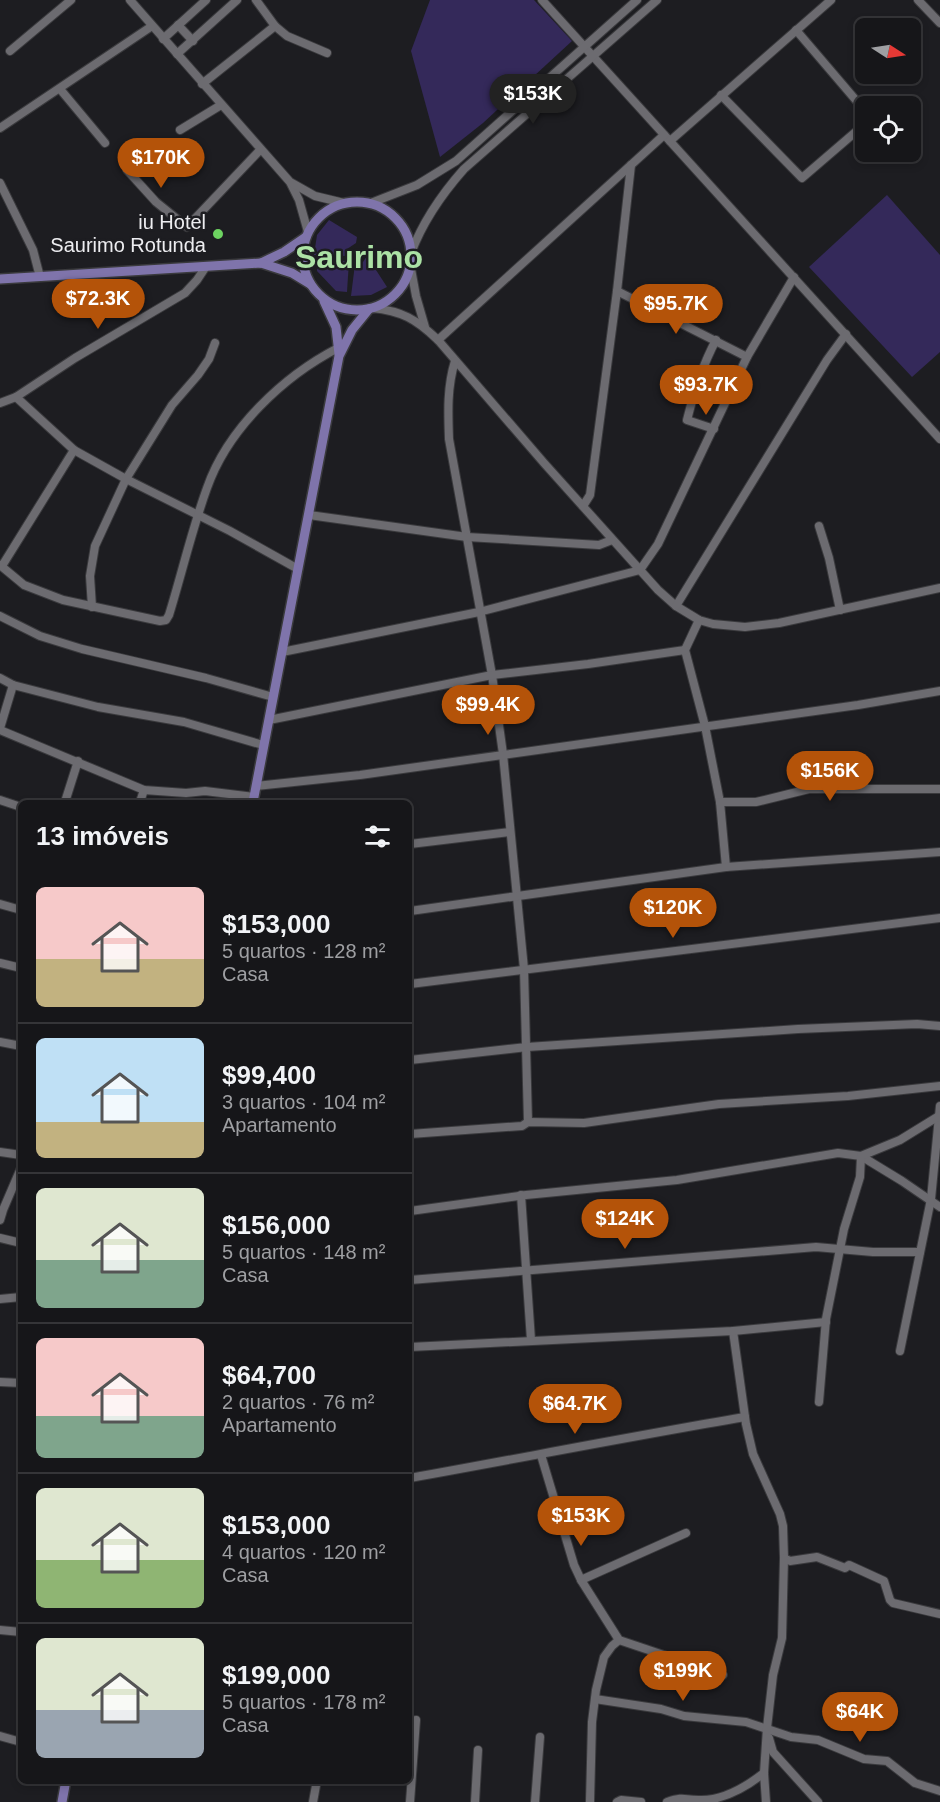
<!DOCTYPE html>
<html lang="pt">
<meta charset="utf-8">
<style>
:root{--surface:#161619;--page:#232326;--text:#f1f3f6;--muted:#9e9fa2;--line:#353538;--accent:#b45309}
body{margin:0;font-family:Arial,sans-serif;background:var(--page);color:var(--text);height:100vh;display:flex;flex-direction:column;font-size:22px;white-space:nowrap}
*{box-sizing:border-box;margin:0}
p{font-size:20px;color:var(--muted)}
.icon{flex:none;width:33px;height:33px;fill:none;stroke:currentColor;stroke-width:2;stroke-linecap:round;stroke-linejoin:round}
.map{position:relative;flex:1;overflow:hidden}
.panel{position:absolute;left:18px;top:800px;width:394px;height:984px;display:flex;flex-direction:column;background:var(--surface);border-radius:9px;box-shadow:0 3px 9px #0003,0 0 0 2px var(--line)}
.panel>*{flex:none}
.needle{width:39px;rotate:102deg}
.buttons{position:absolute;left:855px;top:18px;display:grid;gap:12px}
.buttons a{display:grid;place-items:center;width:66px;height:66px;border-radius:9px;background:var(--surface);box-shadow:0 3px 9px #0003,0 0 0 2px var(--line);font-size:30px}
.price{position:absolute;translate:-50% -51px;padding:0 14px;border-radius:21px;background:var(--accent);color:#fff;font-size:20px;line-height:39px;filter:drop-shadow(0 2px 3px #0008)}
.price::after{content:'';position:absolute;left:50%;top:36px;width:18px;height:14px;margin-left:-9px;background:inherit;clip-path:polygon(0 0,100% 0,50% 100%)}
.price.on{background:#222;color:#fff}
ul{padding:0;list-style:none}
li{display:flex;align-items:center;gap:18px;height:150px;padding:0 18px}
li+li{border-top:2px solid var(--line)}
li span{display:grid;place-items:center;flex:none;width:168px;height:120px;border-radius:9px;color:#555}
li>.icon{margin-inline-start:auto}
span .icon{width:72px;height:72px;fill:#fffc;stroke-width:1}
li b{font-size:26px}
h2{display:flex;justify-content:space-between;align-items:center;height:72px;padding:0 18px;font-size:26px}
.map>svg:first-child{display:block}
</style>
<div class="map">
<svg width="940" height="1802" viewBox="0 0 940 1802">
<rect width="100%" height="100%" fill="#1d1d21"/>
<!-- green -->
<g fill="#34295a">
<polygon points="430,0 534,0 572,41 483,123 440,157 411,51"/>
<polygon points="887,195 940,255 940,352 912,377 809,267"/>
<polygon points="329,220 357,237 356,243 347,249 347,256 314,255 317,235"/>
<polygon points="367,256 371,256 376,270 387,287 371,295 351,296 355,264 363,262"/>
<polygon points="318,260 349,261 347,292 336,291 317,271"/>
</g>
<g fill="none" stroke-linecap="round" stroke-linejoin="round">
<!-- minor casing -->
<g stroke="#3a3a3d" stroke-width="10">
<g id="minor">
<polyline points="130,0 290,182 299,200 308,232"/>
<polyline points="542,0 940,439"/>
<polyline points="918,0 940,23"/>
<polyline points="178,25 193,41"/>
<polyline points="275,26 287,36 327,53"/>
<polyline points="796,30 866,112"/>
<polyline points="163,39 206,0"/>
<polyline points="10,51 71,0"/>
<polyline points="177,54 237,0"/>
<polyline points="202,84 275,26 256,0"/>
<polyline points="60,89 105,143"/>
<polyline points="721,95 802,178 866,123"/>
<polyline points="0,128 152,26"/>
<polyline points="180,130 221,105"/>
<polyline points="670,141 831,0"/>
<polyline points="127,170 156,202 187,227 260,150"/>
<polyline points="0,183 33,250 40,277"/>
<polyline points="292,183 315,196 344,203"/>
<polyline points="371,203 417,185 456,161 637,0"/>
<path d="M411 253C423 221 441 195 464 169L657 0"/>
<polyline points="411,269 416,296 425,327"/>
<polyline points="617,291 747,357"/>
<path d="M372 308C402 311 416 319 438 340L544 463 658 590 676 606 699 620 713 624 745 627 779 623 940 588"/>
<polyline points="438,340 664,135"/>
<path d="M455 361C447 387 448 412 449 439L492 675 503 754 524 969 528 1122"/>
<polyline points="16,397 74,450 126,479 230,531 298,569"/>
<polyline points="0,403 16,397 75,358 185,293 197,280 205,268"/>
<path d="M714 429 687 420C694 392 702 366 716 340"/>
<polyline points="583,506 590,495 617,291 631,165"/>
<polyline points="309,515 467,537 599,545 612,540"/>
<polyline points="819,526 829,558 840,610"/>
<path d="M0 565 24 585 63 600 160 621 166 620 169 615C182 573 192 529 207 488 228 428 284 376 338 348"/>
<polyline points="2,566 74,450"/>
<polyline points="676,606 827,360 846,334"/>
<polyline points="92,607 90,576 95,546 126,479 172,405 198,375 209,359 215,343"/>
<polyline points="0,616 40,636 82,649 206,678 273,697"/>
<polyline points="699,620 685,650 705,726 720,802 726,867"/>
<polyline points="282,652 479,612 640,570 658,544 747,357 794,277"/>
<polyline points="0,678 13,685"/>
<polyline points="269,720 492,675 588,664 685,650"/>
<polyline points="0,728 13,685 98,707 184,722 263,745"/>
<polyline points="0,730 144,790 186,793 205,791 254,797"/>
<polyline points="256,786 360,775 858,705 940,691"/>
<polyline points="0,800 21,807"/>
<polyline points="65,802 78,761"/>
<polyline points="140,802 144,790"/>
<polyline points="720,802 756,802 809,789 940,789"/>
<polyline points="410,844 510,832"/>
<polyline points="0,904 21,910"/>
<polyline points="410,911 726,867 940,852"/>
<polyline points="0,963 21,968"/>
<polyline points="410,984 940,918"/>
<polyline points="0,1042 21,1046"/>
<polyline points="410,1060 527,1047 798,1029 917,1024 940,1026"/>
<polyline points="410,1134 522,1126 528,1122 584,1123 719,1104 848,1096 940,1086"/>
<polyline points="0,1152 21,1155"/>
<polyline points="521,1195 531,1340"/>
<polyline points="410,1211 526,1195 677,1180 838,1153 861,1156 902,1181 940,1207"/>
<polyline points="0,1220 3,1210 21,1168"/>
<polyline points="0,1238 21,1243"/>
<polyline points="410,1280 816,1247 873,1252 920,1252"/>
<polyline points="0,1299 21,1297"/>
<polyline points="733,1331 746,1424 753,1454 780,1514 783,1526 784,1558 790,1561 817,1557 845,1568 849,1565 884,1581 890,1600 893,1603 940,1614"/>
<polyline points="410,1347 733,1331 826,1322"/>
<polyline points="900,1351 931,1199 940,1106"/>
<polyline points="0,1382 21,1383"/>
<polyline points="819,1402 826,1319 844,1229 860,1177 861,1156 900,1140 939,1116"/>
<polyline points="541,1455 574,1565 581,1580 619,1640 723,1675"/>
<path d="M410 1478C521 1458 633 1436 745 1417"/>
<polyline points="581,1580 686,1533"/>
<polyline points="0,1630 21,1632"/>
<polyline points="595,1699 661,1709 684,1716 746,1722 791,1737 818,1740 864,1759 887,1761 915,1783 940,1791"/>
<polyline points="0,1736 21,1742"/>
<polyline points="769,1738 773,1752 818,1802"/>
<polyline points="313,1802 317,1780"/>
<polyline points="410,1802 416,1720"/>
<polyline points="475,1802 478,1750"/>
<polyline points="535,1802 540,1737"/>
<polyline points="590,1802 592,1722 596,1690 604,1657 612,1646 619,1640"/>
<polyline points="617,1802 621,1800 641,1802"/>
<path d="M667 1802C686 1796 682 1800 699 1800 723 1801 746 1787 764 1773"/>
<polyline points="766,1802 764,1773 767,1728 773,1675 782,1638 784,1558"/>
</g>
</g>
<!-- major casing -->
<g stroke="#3a3a3d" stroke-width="12">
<g id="major">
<circle cx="357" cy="256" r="54"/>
<polyline points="261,263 284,252 306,237"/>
<polyline points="0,279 261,263 292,273 310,284"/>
<polyline points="324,301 336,327 339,354"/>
<polyline points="253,802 339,356 352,330 369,309"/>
<polyline points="62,1802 66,1780"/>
</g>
</g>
<!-- minor -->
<use href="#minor" stroke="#6c6b70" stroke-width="8"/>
<!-- major -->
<use href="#major" stroke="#7f74ab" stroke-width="9"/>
</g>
<!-- markers -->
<circle fill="#6dd361" stroke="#1d1d21" stroke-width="2" cx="218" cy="234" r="6"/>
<g text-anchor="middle" stroke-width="5" stroke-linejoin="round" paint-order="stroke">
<!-- poi labels -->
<g font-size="20" fill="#ededf0" stroke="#1d1d21" text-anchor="end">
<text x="206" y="229">iu Hotel<tspan x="206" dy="23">Saurimo Rotunda</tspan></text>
</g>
<!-- town labels -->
<g font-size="32" font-weight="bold" fill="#ace2a5" stroke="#1d1d21">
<text x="359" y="268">Saurimo</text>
</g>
</g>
</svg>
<div class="buttons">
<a><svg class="needle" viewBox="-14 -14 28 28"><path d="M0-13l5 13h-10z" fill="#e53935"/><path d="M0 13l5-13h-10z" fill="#9e9fa2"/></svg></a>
<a><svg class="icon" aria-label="locate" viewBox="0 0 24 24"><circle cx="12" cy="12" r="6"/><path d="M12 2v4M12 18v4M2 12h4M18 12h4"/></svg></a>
</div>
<b class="price on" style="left:533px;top:125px">$153K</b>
<b class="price" style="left:161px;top:189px">$170K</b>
<b class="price" style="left:98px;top:330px">$72.3K</b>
<b class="price" style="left:676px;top:335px">$95.7K</b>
<b class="price" style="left:706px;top:416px">$93.7K</b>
<b class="price" style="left:488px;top:736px">$99.4K</b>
<b class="price" style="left:830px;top:802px">$156K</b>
<b class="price" style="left:673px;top:939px">$120K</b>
<b class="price" style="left:625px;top:1250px">$124K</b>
<b class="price" style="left:575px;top:1435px">$64.7K</b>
<b class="price" style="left:581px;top:1547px">$153K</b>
<b class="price" style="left:683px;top:1702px">$199K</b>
<b class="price" style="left:860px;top:1743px">$64K</b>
<section class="panel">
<h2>13 imóveis<svg class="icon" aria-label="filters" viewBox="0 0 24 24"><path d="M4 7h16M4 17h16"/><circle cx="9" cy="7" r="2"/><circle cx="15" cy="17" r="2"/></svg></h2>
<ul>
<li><span style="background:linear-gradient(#f6c9c9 60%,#c2b280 0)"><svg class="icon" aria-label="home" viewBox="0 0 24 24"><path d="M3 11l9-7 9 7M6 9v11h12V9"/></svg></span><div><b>$153,000</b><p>5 quartos · 128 m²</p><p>Casa</p></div></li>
<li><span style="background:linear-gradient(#bfe0f5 70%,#c2b280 0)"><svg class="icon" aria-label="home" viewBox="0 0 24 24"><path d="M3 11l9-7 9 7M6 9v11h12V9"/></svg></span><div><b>$99,400</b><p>3 quartos · 104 m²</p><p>Apartamento</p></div></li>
<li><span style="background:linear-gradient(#dfe7d0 60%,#7fa58c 0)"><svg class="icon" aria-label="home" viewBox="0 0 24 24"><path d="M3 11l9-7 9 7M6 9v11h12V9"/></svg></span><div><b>$156,000</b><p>5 quartos · 148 m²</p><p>Casa</p></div></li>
<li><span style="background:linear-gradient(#f6c9c9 65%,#7fa58c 0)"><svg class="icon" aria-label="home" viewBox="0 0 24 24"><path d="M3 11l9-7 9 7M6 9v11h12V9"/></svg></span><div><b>$64,700</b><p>2 quartos · 76 m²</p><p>Apartamento</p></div></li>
<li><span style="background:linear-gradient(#dfe7d0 60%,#8fb573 0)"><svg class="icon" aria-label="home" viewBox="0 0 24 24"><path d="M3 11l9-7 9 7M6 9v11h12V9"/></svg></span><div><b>$153,000</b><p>4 quartos · 120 m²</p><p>Casa</p></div></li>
<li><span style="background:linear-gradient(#dfe7d0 60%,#9aa5b1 0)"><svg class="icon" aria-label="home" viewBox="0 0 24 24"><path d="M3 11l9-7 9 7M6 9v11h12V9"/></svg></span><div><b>$199,000</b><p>5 quartos · 178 m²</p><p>Casa</p></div></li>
</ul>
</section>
</div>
